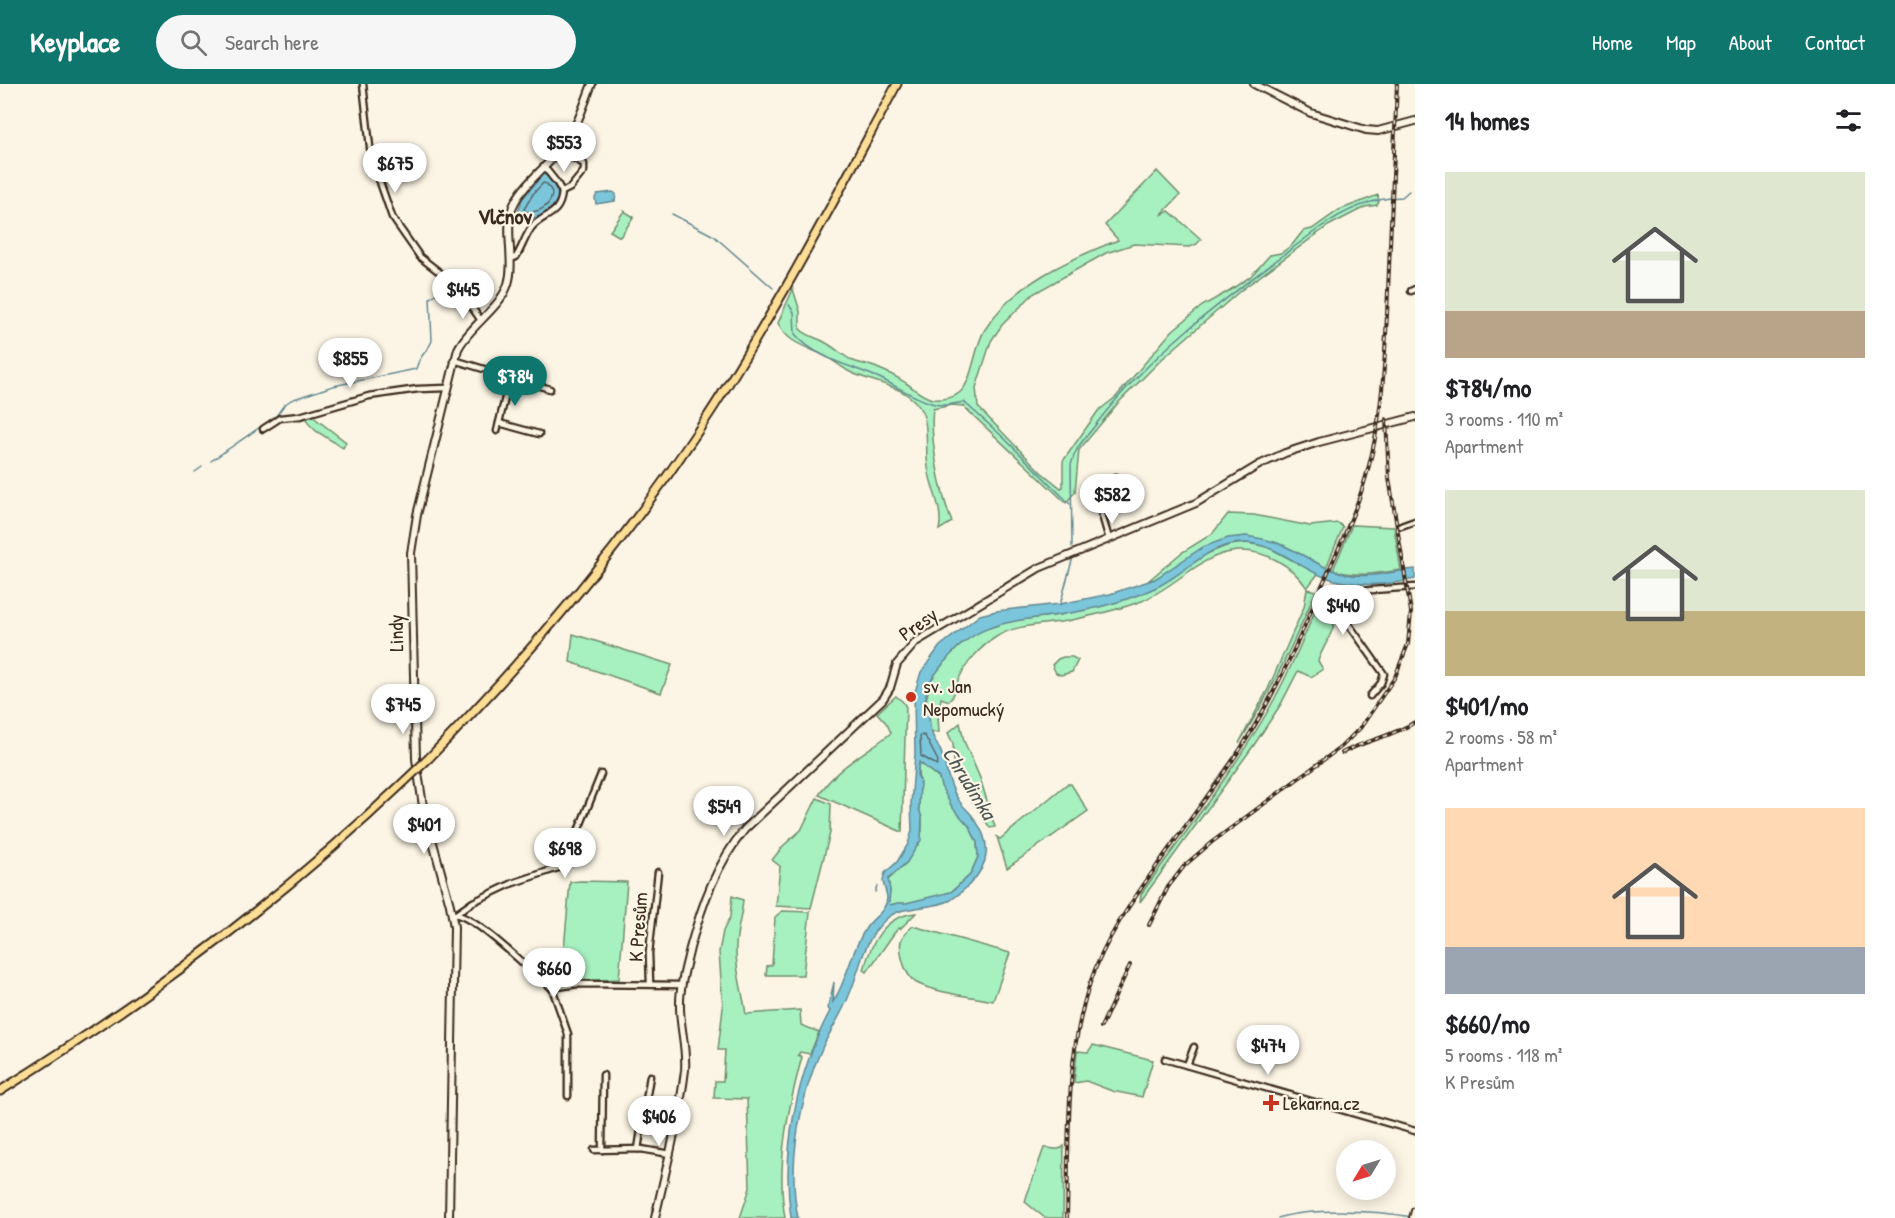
<!DOCTYPE html>
<meta charset="utf-8">
<style>
:root{--surface:#fff;--page:#f6f6f6;--text:#202124;--muted:#757577;--accent:#0f766e}
body{margin:0;font-family:"Patrick Hand",sans-serif;background:var(--page);color:var(--text);height:100vh;display:flex;flex-direction:column;font-size:22px;white-space:nowrap}
*{box-sizing:border-box;margin:0}
p{font-size:20px;color:var(--muted)}
.icon{flex:none;width:33px;height:33px;fill:none;stroke:currentColor;stroke-width:2;stroke-linecap:round;stroke-linejoin:round}
.map{position:relative;flex:1;overflow:hidden}
.side{display:flex;flex-direction:column;background:var(--surface);width:480px}
.side>*{flex:none}
.needle{width:39px;rotate:232deg}
.buttons{position:absolute;left:1336px;top:1056px;display:grid;gap:12px}
.buttons a{display:grid;place-items:center;width:60px;height:60px;border-radius:50%;background:var(--surface);box-shadow:0 3px 15px #0003;font-size:30px}
.price{position:absolute;translate:-50% -51px;padding:0 14px;border-radius:21px;background:#fff;color:#222;font-size:20px;line-height:39px;filter:drop-shadow(0 2px 3px #0008)}
.price::after{content:'';position:absolute;left:50%;top:36px;width:18px;height:14px;margin-left:-9px;background:inherit;clip-path:polygon(0 0,100% 0,50% 100%)}
.price.selected{background:var(--accent);color:#fff}
ul{padding:0;list-style:none}
li{display:grid;align-content:center;gap:12px;height:318px;padding:0 30px}
li span{display:grid;place-items:center;height:186px;border-radius:0px;color:#555}
li>.icon{margin-inline-start:auto}
span .icon{width:108px;height:108px;fill:#fffc;stroke-width:1}
li b{font-size:26px}
h2{display:flex;justify-content:space-between;align-items:center;height:72px;padding:0 30px;font-size:26px}
header{display:flex;align-items:center;gap:36px;box-sizing:border-box;height:84px;padding:0 30px;background:var(--accent);color:#fff}
header strong{font-size:28px}
nav{display:flex;gap:33px;margin-inline-start:auto;font-size:21px}
.search{width:420px;height:54px;background:var(--page);display:flex;align-items:center;gap:15px;box-sizing:border-box;padding:0 21px;border-radius:33px;color:var(--muted);font-size:22px}
main{display:flex;flex:1;min-height:0}
.map>svg:first-child{display:block}
</style>
<header>
<strong>Keyplace</strong>
<div class="search"><svg class="icon" aria-label="search" viewBox="0 0 24 24"><circle cx="10" cy="10" r="6"/><path d="M15 15l6 6"/></svg>Search here</div>
<nav><a>Home</a><a>Map</a><a>About</a><a>Contact</a></nav>
</header>
<main>
<div class="map">
<svg width="1415" height="1134" viewBox="0 0 1415 1134">
<rect width="100%" height="100%" fill="#fcf5e5"/>
<filter id="ink" filterUnits="userSpaceOnUse"><feTurbulence type="fractalNoise" baseFrequency=".0167" numOctaves="2"/><feDisplacementMap in="SourceGraphic" scale="12" xChannelSelector="R" yChannelSelector="G"/><feConvolveMatrix kernelMatrix="1 2 1 2 8 2 1 2 1" color-interpolation-filters="sRGB"/></filter>
<g filter="url(#ink)">
<!-- green -->
<g fill="#a7f0bf" stroke="#718d6e" stroke-width="1.5">
<path d="M1157 87 1180 111 1161 131 1169 127 1201 155 1197 160 1190 163 1134 160 1106 169 1033 210 1002 241 991 257 976 304 978 323 1041 388 1061 404 1063 403V377L1098 327 1116 313 1172 247 1202 222 1227 208 1250 193 1270 171 1281 169 1292 161 1303 147 1312 145 1339 126 1378 111 1379 118 1377 121 1365 123 1328 142 1240 207 1162 275 1118 319 1079 366 1075 408 1066 419 963 322 952 321 933 325C929 354 941 411 952 438L939 446C944 425 930 403 928 383 925 368 929 342 922 328 909 300 872 300 848 287 840 282 833 276 825 272 806 262 788 260 778 239L793 205 800 227V245C808 253 819 254 828 260 836 265 843 271 851 276 859 280 869 280 877 284 887 288 897 293 906 299 914 304 922 313 933 315 941 316 953 314 959 309 972 300 975 262 984 247 1012 200 1070 175 1118 156L1105 141Z"/>
<polygon points="624,127 634,133 620,153 610,147"/>
<polygon points="312,332 346,358 343,364 316,347 308,339 307,333"/>
<polygon points="1228,430 1254,431 1310,442 1338,439 1343,443 1326,484 1283,461 1228,454 1155,495 1148,497 1181,469 1212,450"/>
<path d="M1352 441 1394 443 1401 486C1376 489 1358 494 1333 486Z"/>
<path d="M1247 459 1268 463 1318 490 1307 504C1292 481 1265 466 1238 467 1202 469 1175 503 1142 517 1118 526 1091 532 1067 537 1043 541 1017 540 996 553 980 563 965 580 958 597 954 606 956 611 949 617L941 614 938 632 939 648 931 649 926 616 931 595 949 572 974 549 1010 537 1060 531 1147 507 1170 495 1201 472 1229 461Z"/>
<path d="M1307 505 1316 507C1293 560 1270 611 1239 659L1268 605 1304 523Z"/>
<path d="M1321 513C1350 533 1326 553 1318 577L1323 585 1311 593 1298 587 1281 620 1254 661 1140 818 1141 810C1184 749 1232 690 1269 625 1289 589 1305 551 1321 513Z"/>
<polygon points="573,550 672,581 661,609 570,578"/>
<polygon points="1063,573 1072,573 1078,576 1072,588 1061,591 1056,589 1052,581 1058,575"/>
<path d="M896 612 903 618 906 623 902 748 819 711C836 683 866 669 891 649L887 640 877 629Z"/>
<polygon points="960,639 964,657 980,694 995,743 990,744 969,712 954,678 953,660 948,649"/>
<polygon points="918,678 939,694 941,702 969,742 977,758 978,773 970,791 951,808 906,820 898,819 890,821 888,819 890,807 888,796 907,778 922,747 922,734 919,725"/>
<polygon points="1067,700 1071,700 1088,727 1007,784 997,753 1000,755"/>
<polygon points="817,714 831,720 830,749 811,824 776,822 780,782 772,776 783,762 801,746"/>
<polygon points="581,797 627,798 619,895 561,898 570,798"/>
<path d="M732 812 743 816C742 833 736 847 736 864 735 883 743 910 746 930L800 926 801 941 819 948 810 970 800 968 798 971 802 973C788 1025 776 1080 785 1134H740L750 1104 747 1015 714 1014 715 997H723L725 966H718L723 924 719 868 723 847 730 833Z"/>
<polygon points="782,827 810,828 803,891 766,891 767,882 772,881 775,833"/>
<path d="M916 829 900 845 899 844 895 848 867 888 864 886C871 858 884 832 916 829Z"/>
<path d="M913 842 1010 869 993 917C974 913 931 908 915 898 907 892 904 883 902 874 898 857 901 852 913 842Z"/>
<polygon points="1093,961 1153,976 1142,1013 1112,1007 1086,997 1074,999 1077,967 1088,968"/>
<path d="M1064 1062 1063 1134H1045L1025 1118 1027 1111 1044 1064C1051 1063 1059 1068 1064 1062Z"/>
</g>
<!-- water -->
<g fill="#7cc6dc" stroke="#628890" stroke-width="1.5" fill-rule="evenodd">
<path d="M543 90C553 93 557 104 558 114 550 130 539 136 521 134L518 129 522 115Z"/>
<polygon points="613,108 616,110 615,117 596,120 595,114 597,110"/>
<path d="M1246 452C1259 454 1271 456 1282 461 1304 470 1322 485 1346 490 1368 495 1393 487 1415 485V495C1384 502 1353 504 1322 492 1296 481 1276 461 1247 459 1210 457 1189 487 1159 502 1128 517 1092 526 1058 531 1009 538 976 537 943 580 935 590 925 602 926 616 927 622 929 627 929 633 930 640 929 644 932 650 935 658 940 663 942 671 947 686 949 702 958 715 962 722 969 727 973 733 992 758 991 779 969 801 964 806 957 812 951 816 930 827 903 819 885 836 863 857 861 882 850 909 843 928 832 944 823 962 800 1011 787 1081 798 1134H791C781 1064 797 989 830 927L828 924 834 898 833 918C848 895 851 866 866 844 872 834 887 827 887 814 887 808 883 802 883 796L885 789 897 778 908 760 912 747 911 720 915 670 914 611 921 588 940 562 980 531 996 527 1060 520 1110 510 1155 495 1203 463 1228 454ZM919 678 939 694 941 702 952 723 969 742 977 758 978 773 970 791 951 808 906 819H898L890 821 889 819 890 807 888 795 907 778 921 756 922 734 919 725 920 696 917 691Z"/>
</g>
<g fill="none" stroke-linecap="round" stroke-linejoin="round">
<!-- shore -->
<g stroke="#55686a" stroke-width="1.5">
<path d="M543 99 547 100 552 108C552 122 539 129 526 128L524 125 533 110Z"/>
<polygon points="922,651 925,652 938,677 937,681 921,672 920,653"/>
</g>
<!-- stream -->
<g stroke="#628890" stroke-width="1.5">
<polyline points="672,130 714,152 773,204"/>
<path d="M789 221 794 228 795 250C815 274 849 281 877 293 895 301 912 313 931 319 941 323 953 320 964 318L1004 354 1070 420"/>
<path d="M211 377 276 332 284 321 291 316 333 302 416 285C420 269 427 269 432 257L430 214 436 210 458 204"/>
<polyline points="195,388 202,383"/>
<path d="M1072 463 1071 381C1076 361 1085 355 1097 339 1157 261 1240 204 1318 145 1343 127 1371 114 1402 113L1409 107"/>
<polyline points="1060,521 1073,473"/>
<polyline points="875,808 877,802"/>
<path d="M1278 1134C1310 1124 1378 1126 1411 1133"/>
</g>
<!-- street casing -->
<g stroke="#3b2a1e" stroke-width="9">
<g id="street">
<polyline points="363,0 371,72 392,133 420,173 456,201 480,235"/>
<polyline points="545,84 557,99 562,108"/>
<path d="M511 175 516 173C522 164 525 152 532 143 544 129 560 133 562 108L570 104 584 87V80L560 66"/>
<polyline points="1411,207 1415,205"/>
<polyline points="454,276 550,305"/>
<polyline points="499,339 539,350"/>
<polyline points="263,345 280,334 300,332 369,312 418,305 447,304"/>
<polyline points="497,347 510,293"/>
<polyline points="1401,442 1415,437"/>
<polyline points="1109,455 1097,414 1116,393"/>
<path d="M1370 612 1381 599 1384 590 1345 535C1339 522 1345 511 1358 507L1415 503"/>
<path d="M452 830C474 829 531 889 552 904L577 900 681 901"/>
<polyline points="456,830 473,818 513,799 561,783 566,777 601,690"/>
<polyline points="650,900 649,869 658,788"/>
<polyline points="552,904 568,950 568,1012"/>
<polyline points="1165,975 1415,1047"/>
<polyline points="1187,981 1194,963"/>
<polyline points="638,1065 650,992"/>
<polyline points="594,1066 641,1065 670,1070"/>
<polyline points="602,1066 603,991"/>
</g>
</g>
<!-- secondary casing -->
<g stroke="#3b2a1e" stroke-width="10">
<g id="secondary">
<polyline points="1254,0 1311,29 1366,46 1378,47 1415,37"/>
<path d="M449 1134 454 843 450 821 423 722 416 675 411 469 417 431 458 265C470 241 500 225 508 200 516 175 502 143 515 118 525 99 546 83 560 66 576 47 583 23 592 0"/>
<path d="M655 1134C666 1085 679 1036 685 986 687 963 679 941 680 918 680 900 686 882 690 864 702 821 716 780 745 745L883 615 890 604 897 580 916 558 1039 484 1196 419 1259 381 1285 369 1319 358 1415 333"/>
<polyline points="1413,1134 1415,1127"/>
</g>
</g>
<!-- primary casing -->
<g stroke="#3b2a1e" stroke-width="11">
<g id="primary">
<path d="M429 674C527 574 618 467 696 350 771 238 833 118 897 0"/>
<path d="M0 1007C146 916 282 815 406 696"/>
</g>
</g>
<!-- street -->
<use href="#street" stroke="#fcf5e5" stroke-width="4.5"/>
<!-- secondary -->
<use href="#secondary" stroke="#fcf5e5" stroke-width="6"/>
<!-- primary -->
<use href="#primary" stroke="#fdde96" stroke-width="7"/>
<!-- rail casing -->
<g stroke="#3b2a1e" stroke-width="4">
<g id="rail">
<path d="M1342 669C1365 656 1392 653 1415 638"/>
<polyline points="1149,841 1168,803 1185,781 1212,758 1341,663 1361,643 1395,593 1408,560 1411,528 1389,394 1386,335"/>
<polyline points="1101,943 1130,881"/>
<path d="M1067 1134C1069 1055 1065 975 1090 899 1106 852 1135 813 1163 773 1189 737 1216 701 1241 664 1273 614 1297 561 1320 506 1333 477 1347 447 1358 417 1383 349 1385 278 1388 207 1391 138 1394 69 1397 0"/>
</g>
</g>
<!-- rail -->
<use href="#rail" stroke="#fcf5e5" stroke-width="1.5" stroke-dasharray="4.5" stroke-linecap="butt"/>
<!-- primary-bridge casing -->
<g stroke="#3b2a1e" stroke-width="11" stroke-linecap="butt">
<polyline id="primary-bridge" points="406,696 429,674"/>
</g>
<!-- primary-bridge -->
<use href="#primary-bridge" stroke="#fdde96" stroke-width="7"/>
</g>
</g>
<!-- markers -->
<g fill="#c8321e" stroke="#fcf5e5" stroke-width="2">
<circle cx="911" cy="613" r="6"/>
<path d="M1268 1010h6v6h6v6h-6v6h-6v-6h-6v-6h6z"/>
</g>
<g text-anchor="middle" stroke-width="4.5" stroke-linejoin="round" paint-order="stroke">
<!-- street labels -->
<g font-size="20" fill="#3b2a1e" stroke="#fcf5e5">
<text transform="translate(918 540) rotate(-36)" y="7">Presy</text>
<text transform="translate(396 549) rotate(-91)" y="7">Lindy</text>
<text transform="translate(638 843) rotate(-86)" y="7">K Presům</text>
</g>
<!-- poi labels -->
<g font-size="20" fill="#3b2a1e" stroke="#fcf5e5" text-anchor="start">
<text x="923" y="609">sv. Jan<tspan x="923" dy="23">Nepomucký</tspan></text>
<text x="1283" y="1026">Lekarna.cz</text>
</g>
<!-- water labels -->
<g font-size="21" font-style="italic" fill="#4e5957" stroke="#fcf5e5">
<text transform="translate(969 699) rotate(58)" y="7">Chrudimka</text>
</g>
<!-- quarter labels -->
<g font-size="22" font-weight="bold" fill="#3b2a1e" stroke="#fcf5e5">
<text x="505" y="140">Vlčnov</text>
</g>
</g>
</svg>
<div class="buttons">
<a><svg class="needle" viewBox="-14 -14 28 28"><path d="M0-13l5 13h-10z" fill="#e53935"/><path d="M0 13l5-13h-10z" fill="#757577"/></svg></a>
</div>
<b class="price" style="left:564px;top:89px">$553</b>
<b class="price" style="left:395px;top:110px">$675</b>
<b class="price" style="left:463px;top:236px">$445</b>
<b class="price" style="left:350px;top:305px">$855</b>
<b class="price selected" style="left:515px;top:323px">$784</b>
<b class="price" style="left:1112px;top:441px">$582</b>
<b class="price" style="left:1343px;top:552px">$440</b>
<b class="price" style="left:403px;top:651px">$745</b>
<b class="price" style="left:724px;top:753px">$549</b>
<b class="price" style="left:424px;top:771px">$401</b>
<b class="price" style="left:565px;top:795px">$698</b>
<b class="price" style="left:554px;top:915px">$660</b>
<b class="price" style="left:1268px;top:992px">$474</b>
<b class="price" style="left:659px;top:1063px">$406</b>
</div>
<section class="side">
<h2>14 homes<svg class="icon" aria-label="filters" viewBox="0 0 24 24"><path d="M4 7h16M4 17h16"/><circle cx="9" cy="7" r="2"/><circle cx="15" cy="17" r="2"/></svg></h2>
<ul>
<li><span style="background:linear-gradient(#dfe7d0 75%,#b9a48a 0)"><svg class="icon" aria-label="home" viewBox="0 0 24 24"><path d="M3 11l9-7 9 7M6 9v11h12V9"/></svg></span><div><b>$784/mo</b><p>3 rooms · 110 m²</p><p>Apartment</p></div></li>
<li><span style="background:linear-gradient(#dfe7d0 65%,#c2b280 0)"><svg class="icon" aria-label="home" viewBox="0 0 24 24"><path d="M3 11l9-7 9 7M6 9v11h12V9"/></svg></span><div><b>$401/mo</b><p>2 rooms · 58 m²</p><p>Apartment</p></div></li>
<li><span style="background:linear-gradient(#ffd9b3 75%,#9aa5b1 0)"><svg class="icon" aria-label="home" viewBox="0 0 24 24"><path d="M3 11l9-7 9 7M6 9v11h12V9"/></svg></span><div><b>$660/mo</b><p>5 rooms · 118 m²</p><p>K Presům</p></div></li>
</ul>
</section>
</main>
